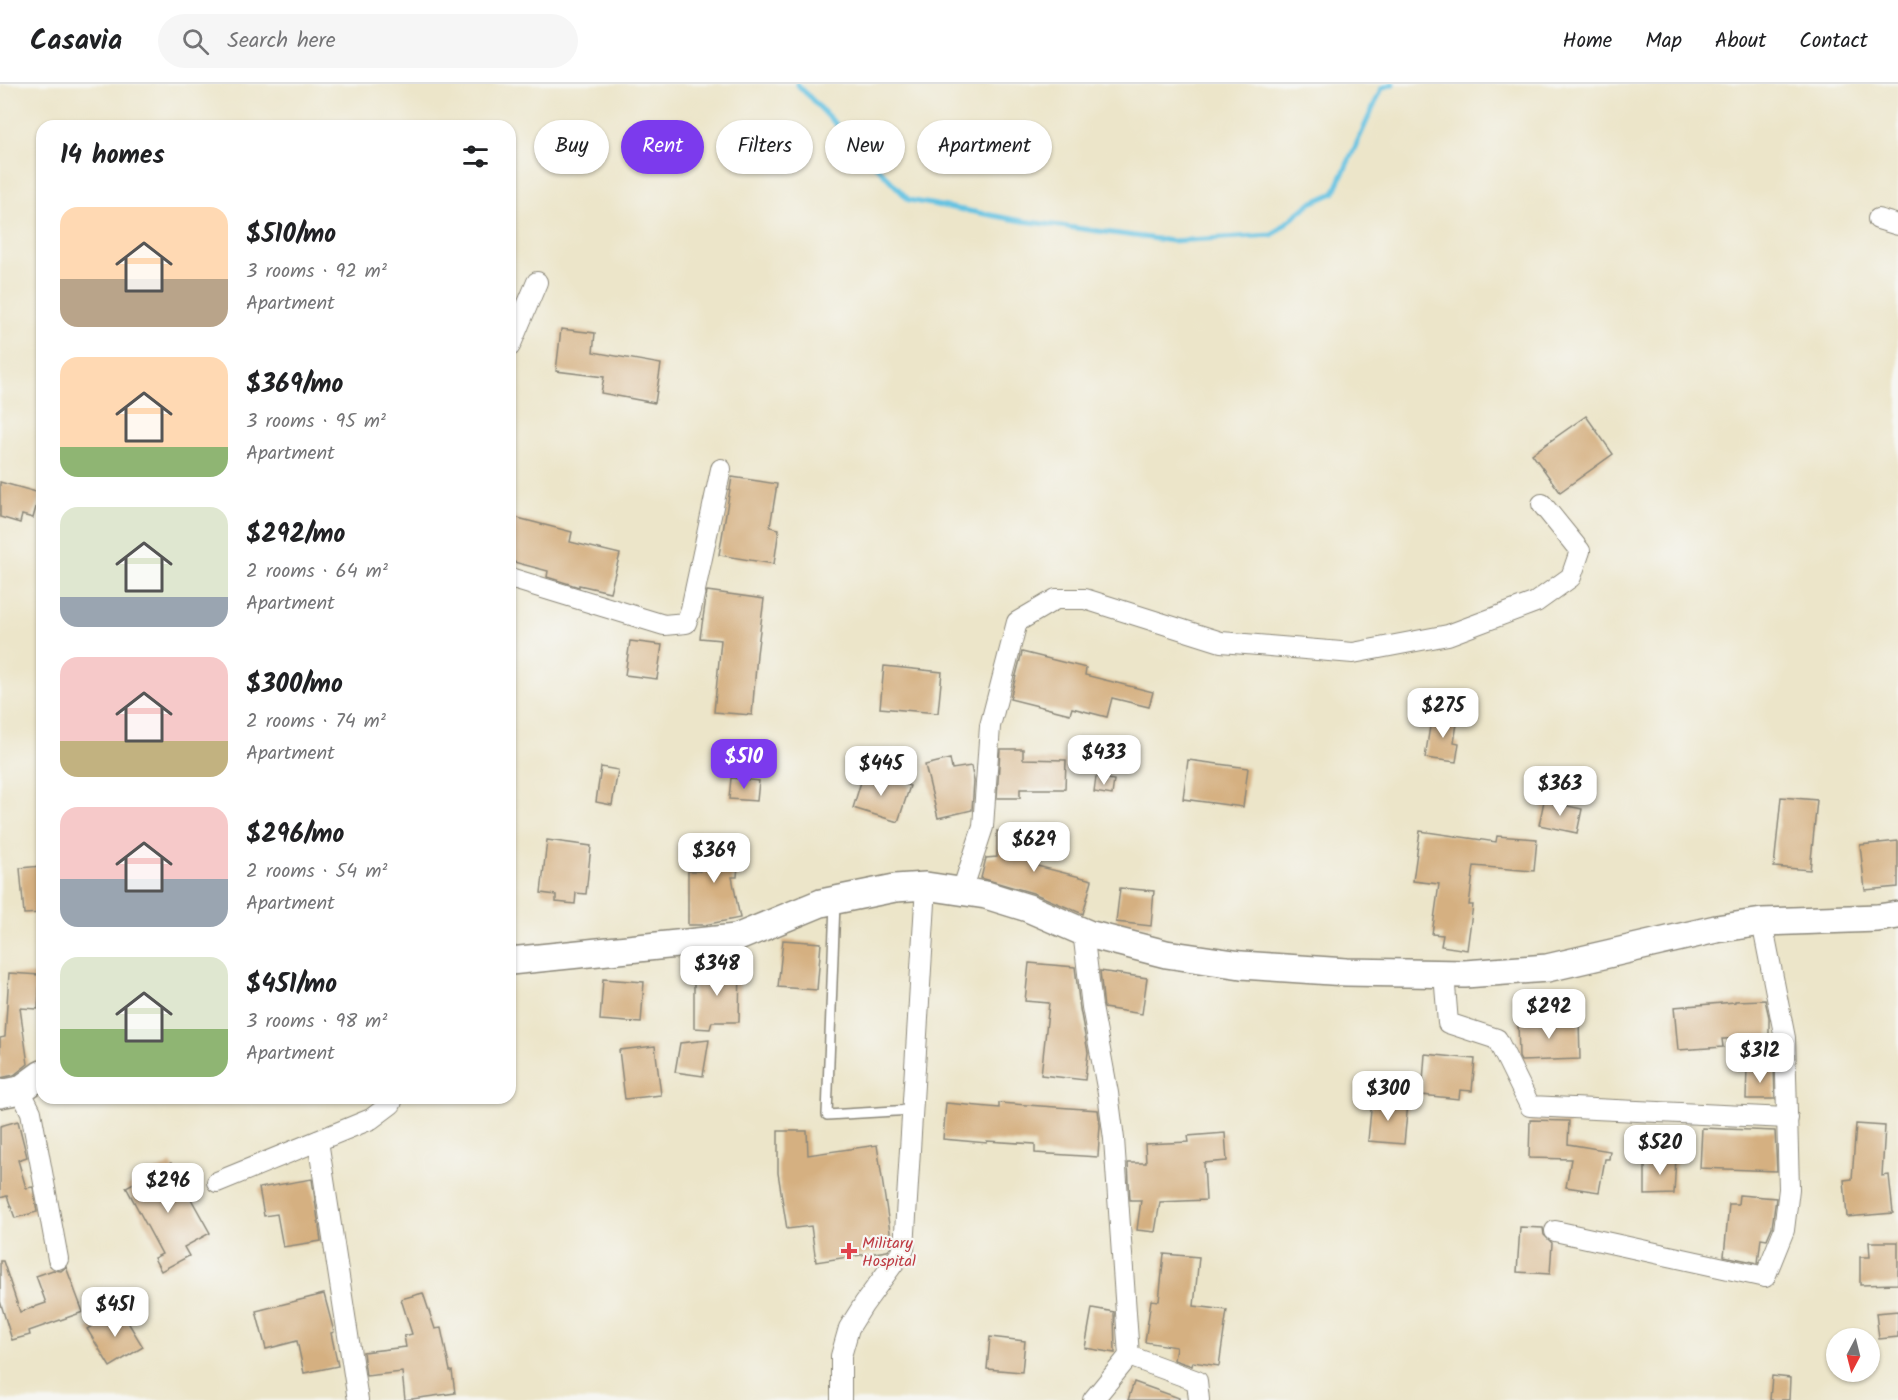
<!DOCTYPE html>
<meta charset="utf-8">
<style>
:root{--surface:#fff;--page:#f6f6f6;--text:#202124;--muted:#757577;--line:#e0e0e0;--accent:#7c3aed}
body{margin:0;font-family:Kalam,sans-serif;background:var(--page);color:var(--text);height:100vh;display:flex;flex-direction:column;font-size:22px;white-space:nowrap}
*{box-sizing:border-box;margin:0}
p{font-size:20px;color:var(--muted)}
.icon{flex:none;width:33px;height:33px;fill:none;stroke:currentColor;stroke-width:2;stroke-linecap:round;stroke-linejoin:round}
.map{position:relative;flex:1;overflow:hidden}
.sheet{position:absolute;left:36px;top:36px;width:480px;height:984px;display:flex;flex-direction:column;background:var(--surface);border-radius:18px;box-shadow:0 2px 4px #0004}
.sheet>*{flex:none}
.guide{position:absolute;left:534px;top:36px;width:570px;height:54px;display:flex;gap:12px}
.needle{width:39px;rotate:187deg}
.fabs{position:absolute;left:1826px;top:1244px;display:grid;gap:12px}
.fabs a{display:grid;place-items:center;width:54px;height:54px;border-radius:50%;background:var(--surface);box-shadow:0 2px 4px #0004;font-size:30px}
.price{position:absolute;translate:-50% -51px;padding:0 14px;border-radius:12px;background:#fff;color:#222;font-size:20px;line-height:39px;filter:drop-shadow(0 2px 3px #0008)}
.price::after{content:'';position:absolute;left:50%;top:36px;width:18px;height:14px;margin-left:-9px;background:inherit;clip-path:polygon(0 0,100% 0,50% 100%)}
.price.on{background:var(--accent);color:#fff}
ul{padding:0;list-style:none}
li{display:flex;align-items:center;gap:18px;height:150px;padding:0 24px}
li span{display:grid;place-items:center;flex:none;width:168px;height:120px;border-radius:18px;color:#555}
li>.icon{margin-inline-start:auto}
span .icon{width:72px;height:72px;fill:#fffc;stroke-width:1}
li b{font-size:26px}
h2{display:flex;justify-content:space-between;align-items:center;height:72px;padding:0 24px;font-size:26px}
.pill{padding:0 21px;border-radius:27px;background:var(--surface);box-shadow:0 2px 4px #0004;font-size:21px;line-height:54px}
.pill.on{background:var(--accent);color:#fff}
header{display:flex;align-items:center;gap:36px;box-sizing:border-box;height:84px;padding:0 30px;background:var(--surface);border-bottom:2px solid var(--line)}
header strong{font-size:28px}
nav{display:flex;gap:33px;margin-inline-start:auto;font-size:21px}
.search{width:420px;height:54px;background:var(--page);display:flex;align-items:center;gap:15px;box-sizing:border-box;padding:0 21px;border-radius:33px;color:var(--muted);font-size:22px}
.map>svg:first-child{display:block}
</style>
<header>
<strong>Casavia</strong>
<div class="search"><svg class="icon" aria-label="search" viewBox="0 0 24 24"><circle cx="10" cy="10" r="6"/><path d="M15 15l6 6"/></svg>Search here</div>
<nav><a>Home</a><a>Map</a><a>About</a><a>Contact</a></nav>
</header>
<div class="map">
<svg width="1898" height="1316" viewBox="0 0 1898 1316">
<rect width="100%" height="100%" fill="#f6f6f2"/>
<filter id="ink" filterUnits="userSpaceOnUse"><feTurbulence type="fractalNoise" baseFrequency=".0167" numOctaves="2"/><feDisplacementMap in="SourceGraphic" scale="12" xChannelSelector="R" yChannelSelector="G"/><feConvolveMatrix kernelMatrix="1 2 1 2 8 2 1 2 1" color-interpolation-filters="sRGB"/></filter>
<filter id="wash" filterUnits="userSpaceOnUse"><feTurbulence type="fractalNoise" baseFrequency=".008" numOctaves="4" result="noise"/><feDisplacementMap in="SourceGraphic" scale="24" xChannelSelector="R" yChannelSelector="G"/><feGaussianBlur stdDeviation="1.35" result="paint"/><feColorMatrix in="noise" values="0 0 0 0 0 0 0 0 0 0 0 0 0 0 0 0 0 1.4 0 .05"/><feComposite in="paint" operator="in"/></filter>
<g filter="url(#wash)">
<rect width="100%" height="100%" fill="#ece5c9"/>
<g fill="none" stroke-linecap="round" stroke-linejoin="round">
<!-- stream -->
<polyline stroke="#63c2e2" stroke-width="5" points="797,0 909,116 1023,137 1172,157 1272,151 1309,120 1334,109 1382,4 1393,0"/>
</g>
<g id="blocks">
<!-- building -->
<g fill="#d5b081">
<polygon points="561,245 595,249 593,268 661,280 655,319 601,309 604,293 556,287"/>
<polygon points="1586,332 1613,370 1560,408 1532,370"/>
<polygon points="732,393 777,400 770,443 779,445 774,480 719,471"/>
<polygon points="0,398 40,409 33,434 22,431 20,439 0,433"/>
<polygon points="510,432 572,448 570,458 620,470 610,508 579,501 579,503 547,493 548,487 510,477"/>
<polygon points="707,507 764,515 757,570 752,631 714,628 721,556 700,554"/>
<polygon points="630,557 662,561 657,595 625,591"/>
<polygon points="1022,568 1086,584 1085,591 1153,608 1149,623 1112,614 1107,633 1072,624 1070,630 1010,615"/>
<polygon points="884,582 942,588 938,629 880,624"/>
<polygon points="1432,630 1458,634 1454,658 1459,659 1456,678 1425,674"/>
<polygon points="1000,665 1023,665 1023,675 1066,676 1065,705 1020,705 1020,714 997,714"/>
<polygon points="950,675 952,685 971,682 974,697 972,726 938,734 925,681"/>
<polygon points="1188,676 1248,684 1243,723 1183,715"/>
<polygon points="601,683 618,686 612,721 596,718"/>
<polygon points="864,688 910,702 898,738 853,724"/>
<polygon points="1096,693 1114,696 1112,711 1094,708"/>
<polygon points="731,694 759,697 757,717 729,715"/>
<polygon points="1781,713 1817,716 1810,786 1774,783"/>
<polygon points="1544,717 1582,725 1577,749 1539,741"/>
<polygon points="997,747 1043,759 1037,782 1092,796 1083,830 1033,809 981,794 986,774 997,773"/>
<polygon points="1420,747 1496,758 1497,752 1537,755 1534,787 1474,782 1469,821 1473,821 1467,866 1441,862 1443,851 1432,850 1439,800 1413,797"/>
<polygon points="547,756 591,762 586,810 576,809 575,820 556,818 556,811 541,809"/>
<polygon points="700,756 740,756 737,793 732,793 740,834 704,841 688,841 688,787 700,787"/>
<polygon points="1898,757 1898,803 1865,806 1860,761"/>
<polygon points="42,782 42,829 24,830 20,784"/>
<polygon points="1120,804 1154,807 1151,842 1116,838"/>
<polygon points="783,856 821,859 817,906 778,903"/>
<polygon points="722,879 740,880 739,938 712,938 710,945 694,944 694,892 711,892 711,885 722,885"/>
<polygon points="1029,879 1075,883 1080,925 1088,968 1085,996 1041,991 1049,919 1025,917"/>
<polygon points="1100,887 1147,894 1142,930 1104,924"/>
<polygon points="9,889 40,891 38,925 20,924 28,980 14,991 0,994 0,954 5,953"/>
<polygon points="603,895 644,898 641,939 600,936"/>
<polygon points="1765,916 1769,933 1769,954 1722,955 1723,963 1678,966 1674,923 1735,918 1735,917"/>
<polygon points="1579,935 1580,975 1521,977 1519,973 1518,937"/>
<polygon points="709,956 703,992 675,988 680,959"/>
<polygon points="655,962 661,1011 625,1015 619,966"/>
<polygon points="1425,970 1475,975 1472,1007 1460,1006 1459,1015 1422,1011"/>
<polygon points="1747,984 1774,984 1775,1015 1746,1015"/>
<polygon points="1372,1016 1408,1019 1404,1060 1368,1057"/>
<polygon points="946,1019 999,1024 999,1019 1098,1026 1100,1041 1098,1073 1035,1069 1035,1060 987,1057 987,1059 943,1055"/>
<polygon points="1530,1036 1569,1037 1568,1060 1610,1067 1609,1075 1605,1075 1599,1108 1566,1103 1571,1075 1529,1074"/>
<polygon points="18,1037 27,1073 18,1076 26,1104 33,1103 37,1128 15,1134 7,1112 0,1114 0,1042"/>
<polygon points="1856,1040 1885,1042 1882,1092 1889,1091 1893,1129 1847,1133 1844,1096 1852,1095"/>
<polygon points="1702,1044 1775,1047 1777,1087 1700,1084"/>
<polygon points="778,1047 807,1047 808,1071 877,1061 892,1161 887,1167 816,1178 811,1142 787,1145 778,1089"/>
<polygon points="1225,1049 1227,1077 1204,1079 1206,1116 1160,1118 1155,1148 1137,1146 1141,1116 1130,1116 1128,1079 1146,1079 1145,1060 1189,1058 1188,1052"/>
<polygon points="1645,1073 1676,1073 1674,1110 1645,1111"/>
<polygon points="171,1079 210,1149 184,1163 189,1172 161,1187 154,1174 162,1170 126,1103"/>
<polygon points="312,1095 321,1157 283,1163 277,1130 264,1132 259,1104"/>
<polygon points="1739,1111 1776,1114 1772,1143 1767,1155 1761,1154 1758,1179 1724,1172 1729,1120 1738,1120"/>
<polygon points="1520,1143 1543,1144 1544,1151 1552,1159 1550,1190 1517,1188"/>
<polygon points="1869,1158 1898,1158 1898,1200 1860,1201 1860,1173 1870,1173"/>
<polygon points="1164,1170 1199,1173 1194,1222 1227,1226 1219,1282 1193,1278 1192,1282 1174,1276 1176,1263 1145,1258 1151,1216 1159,1217"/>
<polygon points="0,1177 3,1177 20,1228 46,1219 36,1192 53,1186 61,1187 66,1183 83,1228 29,1247 30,1251 12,1256 0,1217"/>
<polygon points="423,1209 435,1245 441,1244 450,1287 452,1287 455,1309 405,1316 402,1288 366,1292 363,1268 406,1263 404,1252 412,1250 401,1215"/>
<polygon points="324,1210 334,1248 331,1249 338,1282 304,1289 297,1257 266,1265 256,1227"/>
<polygon points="1092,1224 1114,1228 1115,1269 1085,1264"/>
<polygon points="120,1225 143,1263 110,1283 87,1245"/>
<polygon points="1898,1227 1898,1253 1879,1255 1876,1229"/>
<polygon points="990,1253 1025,1257 1022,1288 987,1285"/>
<polygon points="1772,1292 1790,1294 1789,1316 1770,1316"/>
<polygon points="1134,1298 1179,1314 1179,1316 1128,1316"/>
</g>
</g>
</g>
<g filter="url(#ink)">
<use href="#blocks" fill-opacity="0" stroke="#8c887a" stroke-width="1.5"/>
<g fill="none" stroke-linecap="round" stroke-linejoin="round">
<!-- lane casing -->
<g stroke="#8c887a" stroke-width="12">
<polyline id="lane" points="835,819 827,1031 912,1026"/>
</g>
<!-- street casing -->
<g stroke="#8c887a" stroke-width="22">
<g id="street">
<polyline points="1878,135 1898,141"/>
<polyline points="510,262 537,198"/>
<polyline points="510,494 664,541 686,539 691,525 721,385"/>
<polyline points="962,807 983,743 990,642 1017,538 1056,515 1085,515 1221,558 1353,569 1448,551 1536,518 1571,493 1580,467 1542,420"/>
<polyline points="1083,847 1092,923 1108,1009 1114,1055 1129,1272 1197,1297 1199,1316"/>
<polyline points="1444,890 1448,939 1497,955 1530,1022 1788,1034"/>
<polyline points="20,1006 31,1028 58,1175"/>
<polyline points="318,1057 358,1316"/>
<polyline points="217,1098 371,1035 391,1020 393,1014"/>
<polyline points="1555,1147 1765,1193 1784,1146 1789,1105 1785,954 1762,838"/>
<polyline points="841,1316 841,1272 849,1244 864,1220 904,1165 926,802"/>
<polyline points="1093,1316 1129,1272"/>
</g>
</g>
<!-- secondary casing -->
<g stroke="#8c887a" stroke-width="30">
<g id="secondary">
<polyline points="510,877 736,854 821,819 895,804 926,802 986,811 1028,824 1088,850 1166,870 1241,881 1346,888 1465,890 1547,884 1716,845 1762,838 1878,834 1898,831"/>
<polyline points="0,1010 20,1006 42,990"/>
</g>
</g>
<!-- lane -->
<use href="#lane" stroke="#fff" stroke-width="9"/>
<!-- street -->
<use href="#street" stroke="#fff" stroke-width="20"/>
<!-- secondary -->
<use href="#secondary" stroke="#fff" stroke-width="27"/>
</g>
</g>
<!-- markers -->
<path fill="#e0444e" stroke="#f6f6f2" stroke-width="2" d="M846 1158h6v6h6v6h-6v6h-6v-6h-6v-6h6z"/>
<g text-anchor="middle" stroke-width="4.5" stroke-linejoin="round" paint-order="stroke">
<!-- health labels -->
<g font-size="16" fill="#be3a42" stroke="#f6f6f2" text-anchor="start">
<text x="862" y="1164">Military<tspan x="862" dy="18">Hospital</tspan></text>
</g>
</g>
</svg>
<div class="fabs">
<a><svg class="needle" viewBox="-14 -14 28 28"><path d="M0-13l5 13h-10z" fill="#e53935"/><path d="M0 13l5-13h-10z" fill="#757577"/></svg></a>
</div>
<b class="price" style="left:1443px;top:655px">$275</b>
<b class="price" style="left:1104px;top:702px">$433</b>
<b class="price on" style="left:744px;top:706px">$510</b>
<b class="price" style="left:881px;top:713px">$445</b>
<b class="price" style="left:1560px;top:733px">$363</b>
<b class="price" style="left:1034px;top:789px">$629</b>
<b class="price" style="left:714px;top:800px">$369</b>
<b class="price" style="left:717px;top:913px">$348</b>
<b class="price" style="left:1549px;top:956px">$292</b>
<b class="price" style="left:1760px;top:1000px">$312</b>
<b class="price" style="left:1388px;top:1038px">$300</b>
<b class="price" style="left:1660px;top:1092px">$520</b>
<b class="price" style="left:168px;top:1130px">$296</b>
<b class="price" style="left:115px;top:1254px">$451</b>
<div class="guide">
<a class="pill">Buy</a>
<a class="pill on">Rent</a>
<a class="pill">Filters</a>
<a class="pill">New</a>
<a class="pill">Apartment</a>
</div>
<section class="sheet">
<h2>14 homes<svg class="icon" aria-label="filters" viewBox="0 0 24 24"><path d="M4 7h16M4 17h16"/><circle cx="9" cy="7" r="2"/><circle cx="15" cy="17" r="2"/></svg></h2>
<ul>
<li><span style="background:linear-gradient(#ffd9b3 60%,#b9a48a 0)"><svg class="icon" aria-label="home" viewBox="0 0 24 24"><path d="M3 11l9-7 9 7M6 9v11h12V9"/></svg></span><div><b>$510/mo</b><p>3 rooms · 92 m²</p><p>Apartment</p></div></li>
<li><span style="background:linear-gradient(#ffd9b3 75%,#8fb573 0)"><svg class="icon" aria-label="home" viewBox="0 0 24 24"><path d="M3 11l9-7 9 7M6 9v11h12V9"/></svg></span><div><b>$369/mo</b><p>3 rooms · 95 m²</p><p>Apartment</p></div></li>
<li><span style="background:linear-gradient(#dfe7d0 75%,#9aa5b1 0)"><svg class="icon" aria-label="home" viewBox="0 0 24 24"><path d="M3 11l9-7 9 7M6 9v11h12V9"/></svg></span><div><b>$292/mo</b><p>2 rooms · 64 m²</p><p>Apartment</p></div></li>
<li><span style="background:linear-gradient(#f6c9c9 70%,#c2b280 0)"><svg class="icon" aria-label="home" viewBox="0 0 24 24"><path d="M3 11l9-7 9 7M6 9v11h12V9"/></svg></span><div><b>$300/mo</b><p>2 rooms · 74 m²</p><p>Apartment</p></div></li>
<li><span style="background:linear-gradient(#f6c9c9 60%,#9aa5b1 0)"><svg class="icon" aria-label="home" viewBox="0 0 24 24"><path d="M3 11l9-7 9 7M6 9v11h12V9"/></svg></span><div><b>$296/mo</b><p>2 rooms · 54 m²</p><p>Apartment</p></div></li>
<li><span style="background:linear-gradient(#dfe7d0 60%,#8fb573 0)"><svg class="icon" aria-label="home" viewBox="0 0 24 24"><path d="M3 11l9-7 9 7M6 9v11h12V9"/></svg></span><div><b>$451/mo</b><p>3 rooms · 98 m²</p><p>Apartment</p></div></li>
</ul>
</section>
</div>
